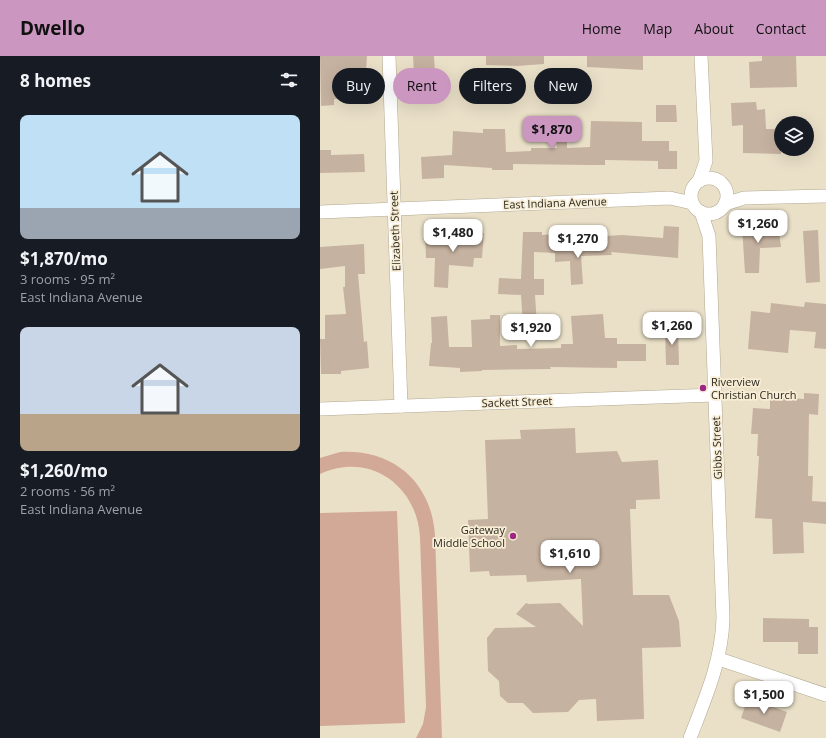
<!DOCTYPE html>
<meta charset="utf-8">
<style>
:root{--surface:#171b24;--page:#20242c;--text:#f1f3f6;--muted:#9ea1a6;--accent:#cb97c1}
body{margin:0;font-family:"Open Sans",sans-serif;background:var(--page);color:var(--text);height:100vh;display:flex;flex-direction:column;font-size:15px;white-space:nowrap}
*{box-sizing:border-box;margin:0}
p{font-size:13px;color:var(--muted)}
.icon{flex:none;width:22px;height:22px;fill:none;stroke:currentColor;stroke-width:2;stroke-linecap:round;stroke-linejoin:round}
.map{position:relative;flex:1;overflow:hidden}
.sheet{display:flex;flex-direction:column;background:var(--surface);width:320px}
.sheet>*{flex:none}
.guide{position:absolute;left:12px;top:12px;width:380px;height:36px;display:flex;gap:8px}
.controls{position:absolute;left:454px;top:60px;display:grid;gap:8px}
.controls a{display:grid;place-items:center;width:40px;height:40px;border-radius:50%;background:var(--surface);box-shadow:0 4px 16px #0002;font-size:20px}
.price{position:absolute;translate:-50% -34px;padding:0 9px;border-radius:8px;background:#fff;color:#222;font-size:13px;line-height:26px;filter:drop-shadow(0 1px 2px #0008)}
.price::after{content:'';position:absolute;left:50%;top:24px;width:12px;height:9px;margin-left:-6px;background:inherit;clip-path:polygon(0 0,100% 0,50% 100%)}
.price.on{background:var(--accent);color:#111}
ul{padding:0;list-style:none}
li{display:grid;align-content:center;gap:8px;height:212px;padding:0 20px}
li span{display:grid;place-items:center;height:124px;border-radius:8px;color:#555}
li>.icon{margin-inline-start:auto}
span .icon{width:72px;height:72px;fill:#fffc;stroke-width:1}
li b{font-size:17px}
h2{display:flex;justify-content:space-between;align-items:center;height:48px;padding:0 20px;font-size:17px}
.pill{padding:0 14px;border-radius:18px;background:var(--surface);box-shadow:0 4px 16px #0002;font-size:14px;line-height:36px}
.pill.on{background:var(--accent);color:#111}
header{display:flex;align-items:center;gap:24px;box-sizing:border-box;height:56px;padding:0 20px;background:var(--accent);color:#111}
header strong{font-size:19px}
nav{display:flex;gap:22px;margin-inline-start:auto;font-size:14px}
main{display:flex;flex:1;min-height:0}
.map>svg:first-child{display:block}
</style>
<header>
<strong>Dwello</strong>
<nav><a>Home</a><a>Map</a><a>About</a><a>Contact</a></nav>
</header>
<main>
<section class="sheet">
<h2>8 homes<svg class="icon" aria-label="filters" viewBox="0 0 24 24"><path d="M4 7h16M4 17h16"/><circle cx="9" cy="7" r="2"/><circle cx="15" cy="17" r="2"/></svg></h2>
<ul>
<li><span style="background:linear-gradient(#bfe0f5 75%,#9aa5b1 0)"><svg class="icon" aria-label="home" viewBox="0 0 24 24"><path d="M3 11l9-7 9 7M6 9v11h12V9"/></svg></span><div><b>$1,870/mo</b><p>3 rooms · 95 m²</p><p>East Indiana Avenue</p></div></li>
<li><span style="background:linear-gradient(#c9d6e8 70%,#b9a48a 0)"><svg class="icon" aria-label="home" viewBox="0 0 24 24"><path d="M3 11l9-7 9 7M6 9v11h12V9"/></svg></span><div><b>$1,260/mo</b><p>2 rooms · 56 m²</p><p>East Indiana Avenue</p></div></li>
</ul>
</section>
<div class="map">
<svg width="506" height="682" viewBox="0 0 506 682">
<rect width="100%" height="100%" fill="#eae0c8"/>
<!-- green -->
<g fill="#d2a896">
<path d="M20 396C74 393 112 427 115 480L122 682H96L103 668 106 651 100 481C97 429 49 395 0 418V402Z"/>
<polygon points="77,455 85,667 0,670 0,457"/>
</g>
<!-- building -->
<g fill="#c6b2a0">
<polygon points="0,0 47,0 46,14 43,14 44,41 14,43 14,49 1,50"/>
<polygon points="93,0 114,0 115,16 94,17"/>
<polygon points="166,0 224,0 224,8 197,10 166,9"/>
<polygon points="267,0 323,0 323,14 267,11"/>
<polygon points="442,0 476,0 477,31 430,32 429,6 442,5"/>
<polygon points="436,46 437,54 445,53 446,73 461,73 461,98 423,97 423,69 412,70 411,47"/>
<polygon points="336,49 356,49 357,66 336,66"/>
<polygon points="271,65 322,66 322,85 349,85 349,95 357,95 357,113 338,113 338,105 285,104 285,109 270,109 193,108 193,114 172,114 172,112 124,109 124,122 102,123 101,101 132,99 133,75 163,77 163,73 185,73 186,96 211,95 211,92 237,92 236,76 247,76 247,92 270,91"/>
<polygon points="0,94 11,94 11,99 44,98 45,116 0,117"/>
<polygon points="458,168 461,191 440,192 439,217 425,217 422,170"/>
<polygon points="344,170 359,171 358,202 291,196 292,199 261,200 263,228 251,229 250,205 235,206 235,197 214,196 214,223 224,223 224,239 215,239 217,269 203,270 201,239 178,238 179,222 201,223 203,176 222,176 222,179 254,177 254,182 302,179 343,182"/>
<polygon points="498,174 500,226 486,227 483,175"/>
<polygon points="140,176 164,177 162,202 154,202 153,211 129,209 128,232 114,231 115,202 106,202 105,179 140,178"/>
<polygon points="44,188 45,218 38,218 44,286 47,285 49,312 21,315 21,318 1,318 0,283 5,283 5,259 26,258 23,231 25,231 25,210 0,213 0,191"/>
<polygon points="485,246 506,248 506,293 494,292 496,276 470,274 468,297 428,293 431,255 450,257 451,247 484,251"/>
<polygon points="283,258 285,282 297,282 297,288 326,288 326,305 297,305 297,312 230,311 231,313 162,314 162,315 140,316 140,312 109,310 111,287 112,287 111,261 127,260 129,291 152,291 151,264 170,263 170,259 180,259 180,290 197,289 197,293 241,292 241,288 253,288 251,260"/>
<polygon points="358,270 359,309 346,309 345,271"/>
<polygon points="484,337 499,338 498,359 489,358 488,420 493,420 492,445 506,446 506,468 483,466 484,497 453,498 452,463 435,462 439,400 437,400 438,378 431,378 433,352 450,353 450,340 484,343"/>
<polygon points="255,372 256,397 297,395 302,406 338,404 340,443 316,444 316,453 310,453 313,539 349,539 359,565 361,591 322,592 324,663 277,665 276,643 259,644 248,656 213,657 203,647 188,647 180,640 179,625 168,615 167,582 175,572 216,571 196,558 206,547 209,548 240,547 263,570 261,523 207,526 206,519 170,520 169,515 150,516 148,464 168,463 165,384 201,383 200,374"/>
<polygon points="443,562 489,563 489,571 498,571 498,598 478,598 478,586 443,586"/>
<polygon points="428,642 467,656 460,676 421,662"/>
</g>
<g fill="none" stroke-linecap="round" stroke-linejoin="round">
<!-- minor casing -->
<g stroke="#b2a891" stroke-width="14">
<g id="minor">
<polyline points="69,0 81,350"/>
<circle cx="389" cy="140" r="18"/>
<polyline points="379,125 386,105 381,0"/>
<polyline points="405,148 424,142 506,140"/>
<polyline points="0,156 350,142 372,147"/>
<polyline points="0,353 395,339"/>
<polyline points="399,603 506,639"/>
<path d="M370 682C385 643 402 605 403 562L389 180 381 156"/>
</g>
</g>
<!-- minor -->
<use href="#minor" stroke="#fff" stroke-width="13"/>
</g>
<!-- markers -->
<g fill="#9d2781" stroke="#f8edd5" stroke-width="1.5">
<circle cx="383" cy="332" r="4"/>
<circle cx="193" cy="480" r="4"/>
</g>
<g text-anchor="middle" stroke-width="3.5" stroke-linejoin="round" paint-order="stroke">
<!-- street labels -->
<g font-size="11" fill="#2d2920" stroke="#f8edd5">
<text transform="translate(235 147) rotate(-2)" y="4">East Indiana Avenue</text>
<text transform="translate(75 175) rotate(-92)" y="4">Elizabeth Street</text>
<text transform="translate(197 346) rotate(-2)" y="4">Sackett Street</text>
<text transform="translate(397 392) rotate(-92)" y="4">Gibbs Street</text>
</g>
<!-- poi labels -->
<g font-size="11" fill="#2d2920" stroke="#f8edd5" text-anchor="start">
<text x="391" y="330">Riverview<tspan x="391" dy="13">Christian Church</tspan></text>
<text x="185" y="478" text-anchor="end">Gateway<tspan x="185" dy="13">Middle School</tspan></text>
</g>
</g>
</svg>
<div class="controls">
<a><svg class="icon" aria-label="layers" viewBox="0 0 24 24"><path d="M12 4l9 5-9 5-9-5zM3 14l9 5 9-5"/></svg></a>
</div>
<b class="price on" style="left:232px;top:94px">$1,870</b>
<b class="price" style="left:438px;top:188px">$1,260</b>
<b class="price" style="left:133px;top:197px">$1,480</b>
<b class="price" style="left:258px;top:203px">$1,270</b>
<b class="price" style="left:352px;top:290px">$1,260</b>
<b class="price" style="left:211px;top:292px">$1,920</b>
<b class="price" style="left:250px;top:518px">$1,610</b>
<b class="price" style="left:444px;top:659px">$1,500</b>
<div class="guide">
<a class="pill">Buy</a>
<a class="pill on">Rent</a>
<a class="pill">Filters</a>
<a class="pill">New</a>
</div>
</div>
</main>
